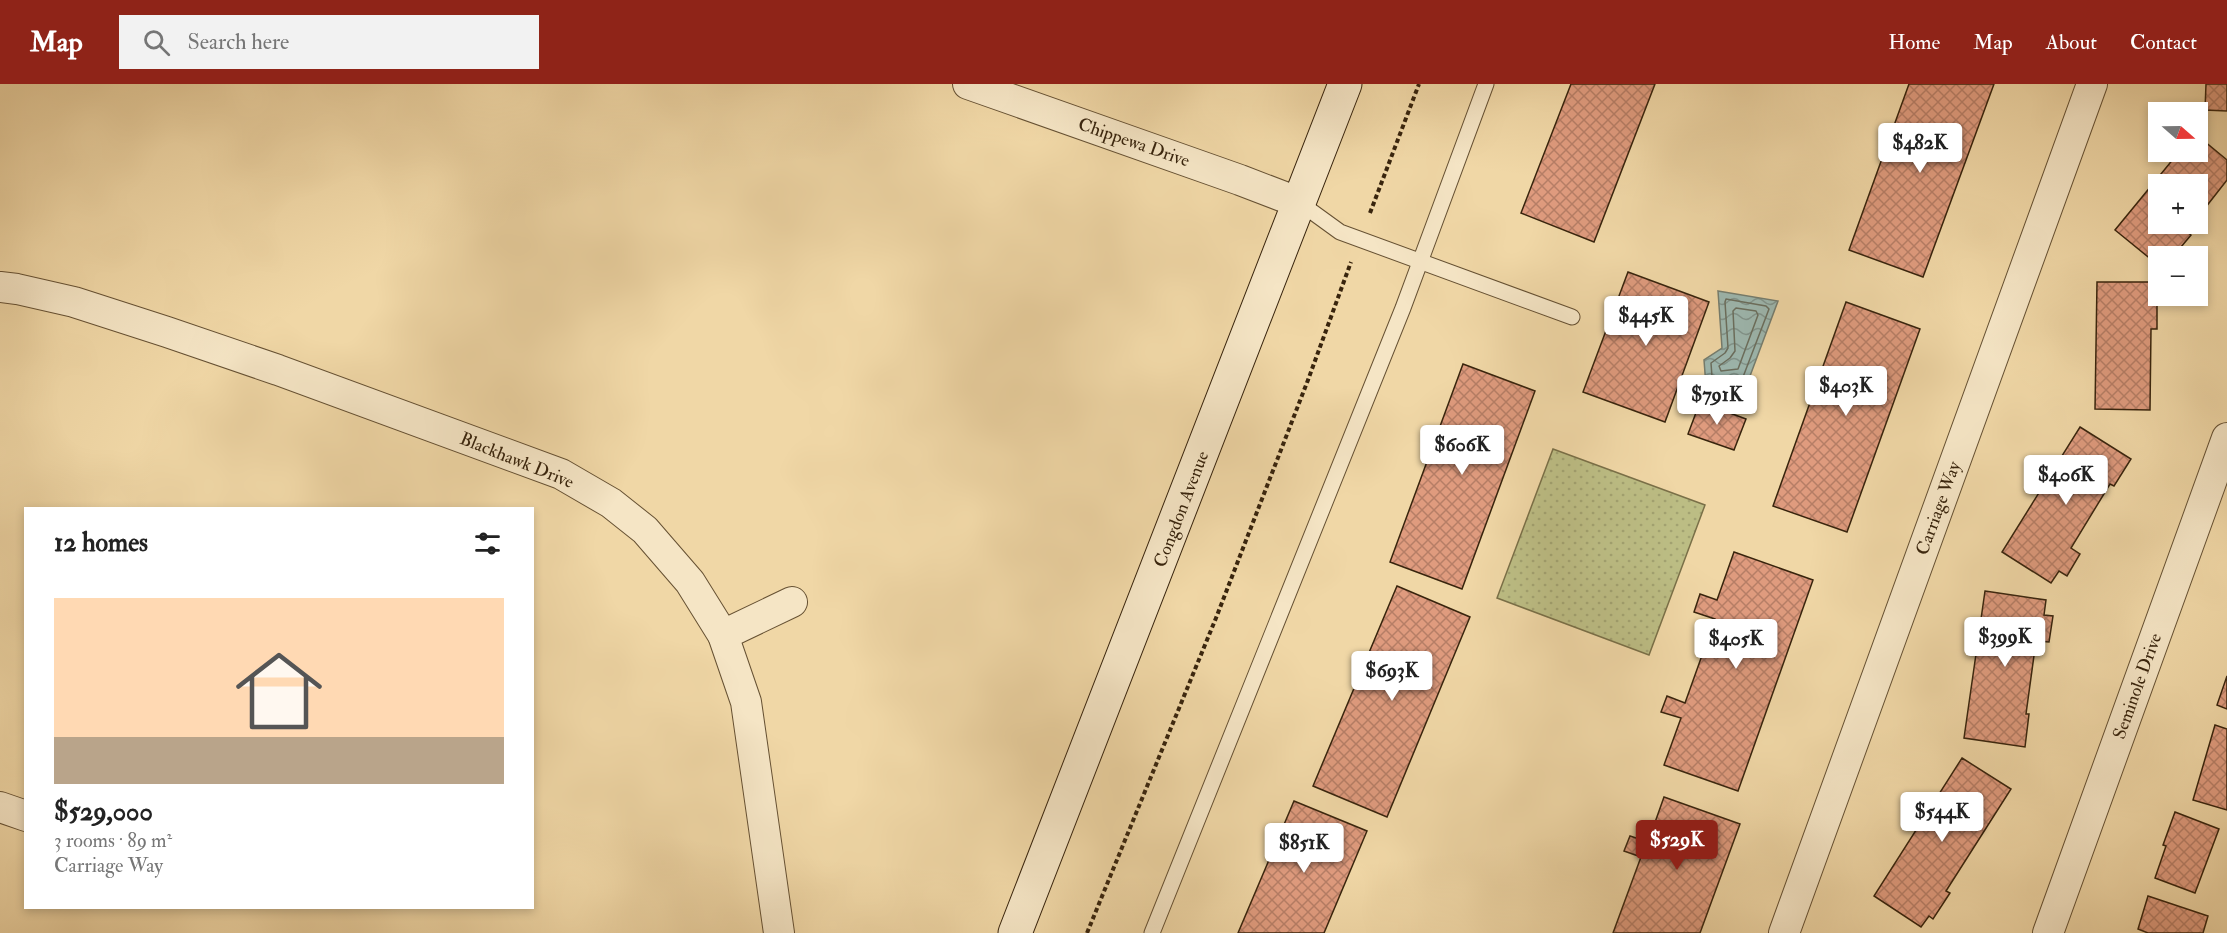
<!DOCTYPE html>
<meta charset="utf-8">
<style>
:root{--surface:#fff;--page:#f2f2f2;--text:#222;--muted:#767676;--accent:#8f2418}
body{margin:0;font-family:"IM FELL Double Pica",serif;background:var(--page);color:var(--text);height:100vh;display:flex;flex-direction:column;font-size:22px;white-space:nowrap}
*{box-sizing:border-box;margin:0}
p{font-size:20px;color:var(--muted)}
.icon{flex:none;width:33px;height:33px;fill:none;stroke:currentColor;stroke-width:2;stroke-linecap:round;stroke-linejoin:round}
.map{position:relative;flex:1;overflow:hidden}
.panel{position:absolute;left:24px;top:423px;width:510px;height:402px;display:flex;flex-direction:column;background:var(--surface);border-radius:0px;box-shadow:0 3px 9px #0003}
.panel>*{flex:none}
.needle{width:39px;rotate:110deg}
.buttons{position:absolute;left:2148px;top:18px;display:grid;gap:12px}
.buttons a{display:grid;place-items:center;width:60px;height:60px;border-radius:0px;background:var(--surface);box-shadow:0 3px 9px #0003;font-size:30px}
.price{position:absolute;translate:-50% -51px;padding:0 14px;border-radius:6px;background:#fff;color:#222;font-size:20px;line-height:39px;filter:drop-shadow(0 2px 3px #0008)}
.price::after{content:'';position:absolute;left:50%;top:36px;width:18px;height:14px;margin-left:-9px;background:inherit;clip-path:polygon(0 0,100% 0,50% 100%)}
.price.active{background:var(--accent);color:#fff}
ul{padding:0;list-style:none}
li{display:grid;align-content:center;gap:12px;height:318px;padding:0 30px}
li span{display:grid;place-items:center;height:186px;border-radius:0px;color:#555}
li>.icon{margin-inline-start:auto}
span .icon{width:108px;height:108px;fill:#fffc;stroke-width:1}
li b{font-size:26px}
h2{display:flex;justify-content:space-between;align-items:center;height:72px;padding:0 30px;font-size:26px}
header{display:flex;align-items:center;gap:36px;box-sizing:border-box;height:84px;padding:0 30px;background:var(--accent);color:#fff}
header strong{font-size:28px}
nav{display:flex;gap:33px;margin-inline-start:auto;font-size:21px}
.search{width:420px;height:54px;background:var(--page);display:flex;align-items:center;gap:15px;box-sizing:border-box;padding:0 21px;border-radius:0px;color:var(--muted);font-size:22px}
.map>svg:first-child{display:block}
</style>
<header>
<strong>Map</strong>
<div class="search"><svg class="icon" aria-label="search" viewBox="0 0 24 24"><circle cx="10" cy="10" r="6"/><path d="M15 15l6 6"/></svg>Search here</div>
<nav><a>Home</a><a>Map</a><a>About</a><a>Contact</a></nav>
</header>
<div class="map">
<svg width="2227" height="849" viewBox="0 0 2227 849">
<defs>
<pattern id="park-dots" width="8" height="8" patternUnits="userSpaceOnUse" patternTransform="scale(1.5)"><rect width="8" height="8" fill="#bcbd84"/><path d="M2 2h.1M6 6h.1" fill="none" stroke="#a2a271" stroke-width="1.8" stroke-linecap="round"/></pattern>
<pattern id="water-waves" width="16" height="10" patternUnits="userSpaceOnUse" patternTransform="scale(1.5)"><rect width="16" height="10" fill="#9db8b0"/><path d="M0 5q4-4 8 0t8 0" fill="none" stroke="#81958e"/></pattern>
<pattern id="building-cross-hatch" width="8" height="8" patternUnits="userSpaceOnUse" patternTransform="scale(1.5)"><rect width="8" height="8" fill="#df9b7e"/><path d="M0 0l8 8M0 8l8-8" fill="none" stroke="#b67e66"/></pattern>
</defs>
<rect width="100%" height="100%" fill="#f0d7a6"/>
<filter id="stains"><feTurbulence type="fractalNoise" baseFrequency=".00333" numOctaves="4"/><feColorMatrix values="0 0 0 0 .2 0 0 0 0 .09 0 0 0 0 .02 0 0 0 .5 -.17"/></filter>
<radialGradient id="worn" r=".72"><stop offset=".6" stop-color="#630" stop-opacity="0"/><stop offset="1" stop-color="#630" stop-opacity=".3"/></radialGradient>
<!-- park -->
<polygon fill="url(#park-dots)" stroke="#7a7048" stroke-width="1.5" points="1553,365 1705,421 1649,571 1497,514"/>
<!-- water -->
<polygon fill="url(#water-waves)" stroke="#757d6f" stroke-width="1.5" points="1718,207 1778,217 1747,300 1706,302 1704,276 1722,264"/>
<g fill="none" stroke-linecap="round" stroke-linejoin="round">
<!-- shore -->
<g stroke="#6a6e5e" stroke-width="1.5">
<polygon points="1726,215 1766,222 1769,225 1743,293 1714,295 1712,293 1711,279 1725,269 1728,264 1725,218"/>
<polygon points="1736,224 1756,227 1758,231 1738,285 1721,287 1719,282 1730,274 1735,267 1733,227"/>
</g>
</g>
<!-- building -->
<g fill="url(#building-cross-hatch)" stroke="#38240d" stroke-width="1.5">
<polygon points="1571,0 1655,0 1594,158 1521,129"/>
<polygon points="1909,0 1994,0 1923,193 1849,166"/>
<polygon points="2206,0 2227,0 2227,27 2205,26"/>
<polygon points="2198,52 2227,76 2227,96 2198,133 2198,100 2158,100 2158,140 2192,140 2186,147 2191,151 2176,169 2171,165 2165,172 2158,172 2158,181 2115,146 2179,68 2198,68"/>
<polygon points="1628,188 1709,218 1665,338 1583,308"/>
<polygon points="2097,198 2152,198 2151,216 2157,216 2157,245 2151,245 2150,326 2095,325"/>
<polygon points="1846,218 1920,245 1847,448 1773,422"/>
<polygon points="1463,280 1535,307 1462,505 1390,478"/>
<polygon points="1700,318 1746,335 1734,366 1688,350"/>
<polygon points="2080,343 2131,375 2114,402 2110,400 2071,464 2080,470 2067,492 2059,487 2051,499 2002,468"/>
<polygon points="1734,468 1813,496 1738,707 1664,681 1681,634 1661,628 1667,612 1685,619 1715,535 1694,528 1700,510 1717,516"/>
<polygon points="1397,502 1470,533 1387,733 1313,702"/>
<polygon points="1985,507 2046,516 2044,531 2053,532 2049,558 2036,557 2026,630 2029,630 2025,663 1964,654"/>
<polygon points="2227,592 2227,625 2217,621"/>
<polygon points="2215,641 2227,645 2227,726 2193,716"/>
<polygon points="1962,674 2011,705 1946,807 1950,809 1933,835 1929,832 1921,843 1874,812"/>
<polygon points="1664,713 1740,740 1700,849 1613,849 1641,773 1624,767 1630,752 1648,758"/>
<polygon points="1294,717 1367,747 1324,849 1238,849"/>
<polygon points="2175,728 2219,745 2195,809 2155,794 2166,762 2163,761"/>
<polygon points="2148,812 2208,832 2203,849 2148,849 2138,845"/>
</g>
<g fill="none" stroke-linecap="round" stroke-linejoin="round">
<!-- lane casing -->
<g stroke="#665133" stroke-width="17">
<g id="lane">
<polyline points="1300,119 1340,148 1572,233"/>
<polyline points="1152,849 1403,224 1486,0"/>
</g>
</g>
<!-- street casing -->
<g stroke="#665133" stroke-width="32">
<g id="street">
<polyline points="968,0 1240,96 1300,119"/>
<polyline points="0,203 17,205 74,218 167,248 278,286 561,390 611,419 645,446 690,498 723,551 746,618 779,849"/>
<polyline points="723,551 792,518"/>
<polyline points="0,723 26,732"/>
<polyline points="1784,849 2092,0"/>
<polyline points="2048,849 2227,354"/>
</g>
</g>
<!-- secondary casing -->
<g stroke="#38240d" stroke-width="35">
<polyline id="secondary" points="1015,849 1345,0"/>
</g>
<!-- path -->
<g stroke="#38240d" stroke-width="4" stroke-dasharray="4.5 3" stroke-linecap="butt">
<polyline points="1370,129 1419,0"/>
<polyline points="1087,849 1216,534 1308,296 1351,178"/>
</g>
<!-- lane -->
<use href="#lane" stroke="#f5e5c5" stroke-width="15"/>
<!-- street -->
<use href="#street" stroke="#f5e5c5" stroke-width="30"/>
<!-- secondary -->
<use href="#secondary" stroke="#f5e5c5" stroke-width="33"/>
</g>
<g text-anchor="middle" stroke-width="5" stroke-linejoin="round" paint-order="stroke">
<!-- street labels -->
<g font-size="18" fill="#38240d" stroke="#f5e5c5">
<text transform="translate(1134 58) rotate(19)" y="6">Chippewa Drive</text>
<text transform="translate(517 376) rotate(22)" y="6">Blackhawk Drive</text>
<text transform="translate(1938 424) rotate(-70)" y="6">Carriage Way</text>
<text transform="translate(1181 425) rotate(-69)" y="6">Congdon Avenue</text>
<text transform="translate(2137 602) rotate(-70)" y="6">Seminole Drive</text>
</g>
</g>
<rect width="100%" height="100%" filter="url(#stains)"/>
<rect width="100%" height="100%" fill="url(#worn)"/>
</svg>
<div class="buttons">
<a><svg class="needle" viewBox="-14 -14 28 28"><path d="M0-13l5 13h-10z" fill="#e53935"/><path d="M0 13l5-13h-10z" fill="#767676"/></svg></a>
<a>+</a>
<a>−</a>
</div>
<b class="price" style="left:1920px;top:90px">$482K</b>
<b class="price" style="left:1646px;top:263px">$445K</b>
<b class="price" style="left:1846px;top:333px">$403K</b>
<b class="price" style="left:1717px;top:342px">$791K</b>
<b class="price" style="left:1462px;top:392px">$606K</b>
<b class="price" style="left:2066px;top:422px">$406K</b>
<b class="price" style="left:2005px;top:584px">$399K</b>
<b class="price" style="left:1736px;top:586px">$405K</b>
<b class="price" style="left:1392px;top:618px">$693K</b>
<b class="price" style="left:1942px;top:759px">$544K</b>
<b class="price active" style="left:1677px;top:787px">$529K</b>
<b class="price" style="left:1304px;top:790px">$851K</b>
<section class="panel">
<h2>12 homes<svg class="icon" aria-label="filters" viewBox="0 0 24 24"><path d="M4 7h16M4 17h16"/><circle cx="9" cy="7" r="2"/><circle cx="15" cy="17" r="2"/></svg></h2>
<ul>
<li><span style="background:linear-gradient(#ffd9b3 75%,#b9a48a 0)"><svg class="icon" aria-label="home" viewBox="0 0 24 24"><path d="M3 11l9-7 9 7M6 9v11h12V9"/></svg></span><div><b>$529,000</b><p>3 rooms · 89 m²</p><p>Carriage Way</p></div></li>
</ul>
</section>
</div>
